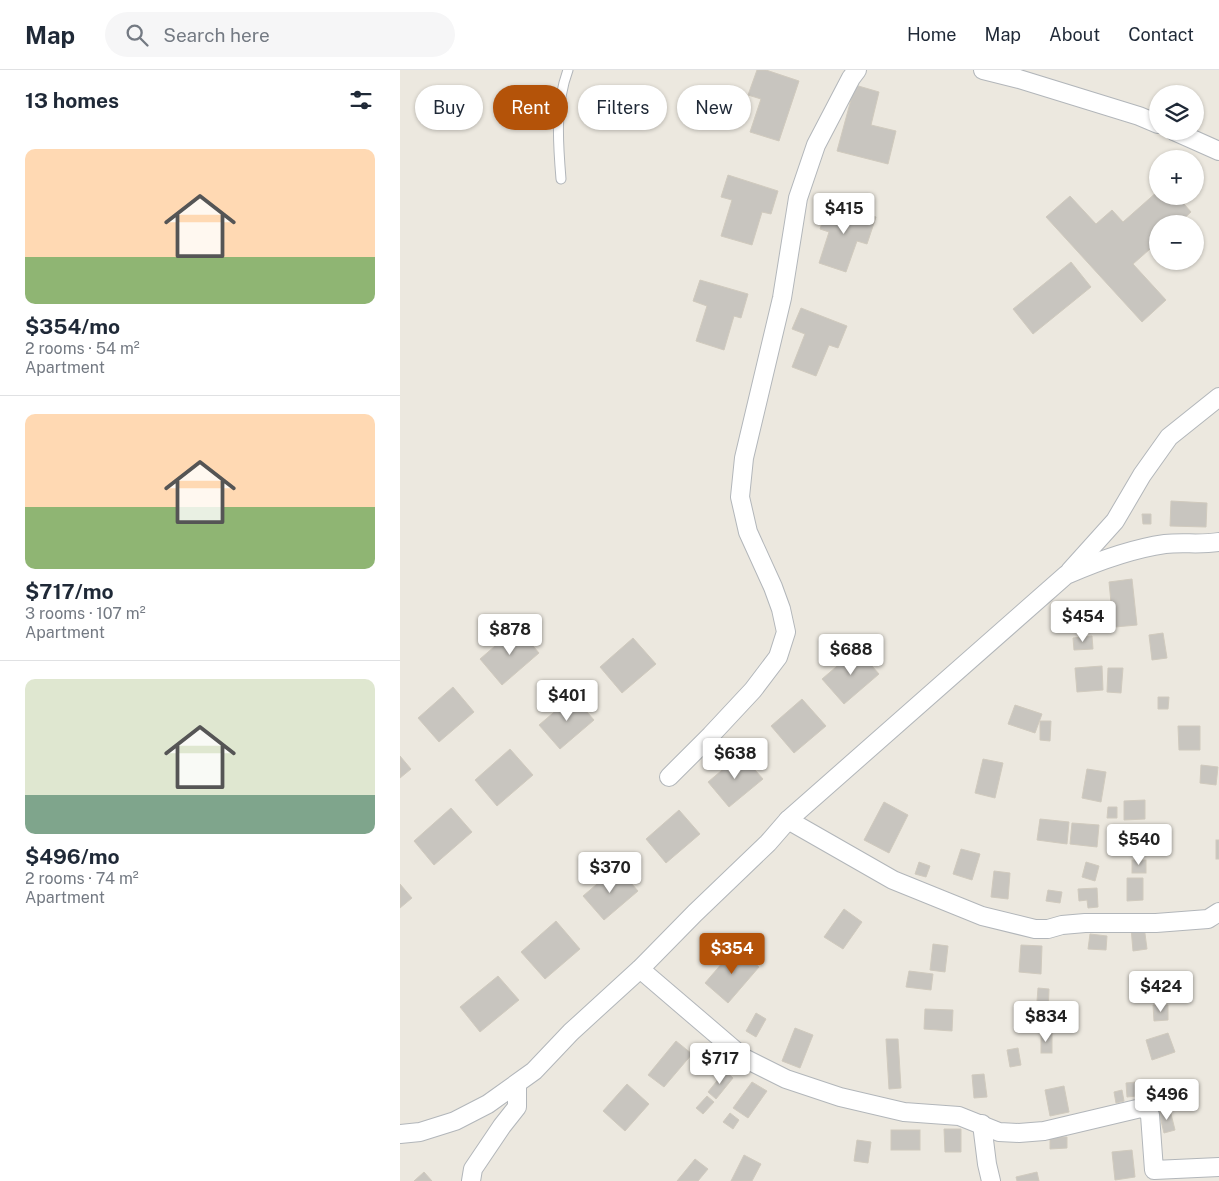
<!DOCTYPE html>
<meta charset="utf-8">
<style>
:root{--surface:#fff;--page:#f6f6f7;--text:#1f2937;--muted:#747a83;--line:#e0e1e3;--accent:#b45309}
body{margin:0;font-family:"Public Sans",sans-serif;background:var(--page);color:var(--text);height:100vh;display:flex;flex-direction:column;font-size:19px;white-space:nowrap}
*{box-sizing:border-box;margin:0}
p{font-size:16px;color:var(--muted)}
.icon{flex:none;width:28px;height:28px;fill:none;stroke:currentColor;stroke-width:2;stroke-linecap:round;stroke-linejoin:round}
.map{position:relative;flex:1;overflow:hidden}
.sheet{display:flex;flex-direction:column;background:var(--surface);width:400px}
.sheet>*{flex:none}
.hud{position:absolute;left:15px;top:15px;width:475px;height:45px;display:flex;gap:10px}
.tools{position:absolute;left:749px;top:15px;display:grid;gap:10px}
.tools a{display:grid;place-items:center;width:55px;height:55px;border-radius:50%;background:var(--surface);box-shadow:0 1px 4px #0004;font-size:25px}
.price{position:absolute;translate:-50% -42px;padding:0 11px;border-radius:5px;background:#fff;color:#222;font-size:16px;line-height:32px;filter:drop-shadow(0 1px 2px #0008)}
.price::after{content:'';position:absolute;left:50%;top:30px;width:15px;height:11px;margin-left:-8px;background:inherit;clip-path:polygon(0 0,100% 0,50% 100%)}
.price.active{background:var(--accent);color:#fff}
ul{padding:0;list-style:none}
li{display:grid;align-content:center;gap:10px;height:265px;padding:0 25px}
li+li{border-top:1px solid var(--line)}
li span{display:grid;place-items:center;height:155px;border-radius:10px;color:#555}
li>.icon{margin-inline-start:auto}
span .icon{width:90px;height:90px;fill:#fffc;stroke-width:1}
li b{font-size:21px}
h2{display:flex;justify-content:space-between;align-items:center;height:60px;padding:0 25px;font-size:21px}
.pill{padding:0 18px;border-radius:22px;background:var(--surface);box-shadow:0 1px 4px #0004;font-size:18px;line-height:45px}
.pill.active{background:var(--accent);color:#fff}
header{display:flex;align-items:center;gap:30px;box-sizing:border-box;height:70px;padding:0 25px;background:var(--surface);border-bottom:1px solid var(--line)}
header strong{font-size:24px}
nav{display:flex;gap:28px;margin-inline-start:auto;font-size:18px}
.search{width:350px;height:45px;background:var(--page);display:flex;align-items:center;gap:12px;box-sizing:border-box;padding:0 18px;border-radius:28px;color:var(--muted);font-size:19px}
main{display:flex;flex:1;min-height:0}
.map>svg:first-child{display:block}
</style>
<header>
<strong>Map</strong>
<div class="search"><svg class="icon" aria-label="search" viewBox="0 0 24 24"><circle cx="10" cy="10" r="6"/><path d="M15 15l6 6"/></svg>Search here</div>
<nav><a>Home</a><a>Map</a><a>About</a><a>Contact</a></nav>
</header>
<main>
<section class="sheet">
<h2>13 homes<svg class="icon" aria-label="filters" viewBox="0 0 24 24"><path d="M4 7h16M4 17h16"/><circle cx="9" cy="7" r="2"/><circle cx="15" cy="17" r="2"/></svg></h2>
<ul>
<li><span style="background:linear-gradient(#ffd9b3 70%,#8fb573 0)"><svg class="icon" aria-label="home" viewBox="0 0 24 24"><path d="M3 11l9-7 9 7M6 9v11h12V9"/></svg></span><div><b>$354/mo</b><p>2 rooms · 54 m²</p><p>Apartment</p></div></li>
<li><span style="background:linear-gradient(#ffd9b3 60%,#8fb573 0)"><svg class="icon" aria-label="home" viewBox="0 0 24 24"><path d="M3 11l9-7 9 7M6 9v11h12V9"/></svg></span><div><b>$717/mo</b><p>3 rooms · 107 m²</p><p>Apartment</p></div></li>
<li><span style="background:linear-gradient(#dfe7d0 75%,#7fa58c 0)"><svg class="icon" aria-label="home" viewBox="0 0 24 24"><path d="M3 11l9-7 9 7M6 9v11h12V9"/></svg></span><div><b>$496/mo</b><p>2 rooms · 74 m²</p><p>Apartment</p></div></li>
</ul>
</section>
<div class="map">
<svg width="819" height="1111" viewBox="0 0 819 1111">
<rect width="100%" height="100%" fill="#ece8df"/>
<!-- building -->
<g fill="#c8c5bf" stroke="#d0cabe">
<polygon points="357,0 366,0 399,11 379,71 350,62 361,29 348,25"/>
<polygon points="455,15 479,22 471,55 496,61 488,94 437,81"/>
<polygon points="328,105 378,121 371,144 362,142 352,175 321,166 332,130 321,127"/>
<polygon points="758,121 758,126 777,126 791,142 778,154 758,154 758,172 733,194 766,230 742,252 646,147 670,126 696,154 712,140 723,152"/>
<polygon points="429,132 476,147 467,174 457,171 446,202 419,193 429,162 420,159"/>
<polygon points="671,192 691,217 633,264 613,239"/>
<polygon points="300,210 348,224 341,248 334,246 324,280 296,271 307,236 293,231"/>
<polygon points="401,238 447,256 438,278 429,275 416,306 392,297 405,264 392,259"/>
<polygon points="771,431 807,433 806,457 770,456"/>
<polygon points="742,444 751,444 751,454 743,454"/>
<polygon points="732,509 737,555 704,558 702,544 712,543 709,512"/>
<polygon points="117,557 139,583 102,615 80,589"/>
<polygon points="763,563 767,588 752,590 749,565"/>
<polygon points="692,566 693,579 674,580 673,568"/>
<polygon points="233,568 256,594 222,623 200,597"/>
<polygon points="457,579 479,604 444,634 422,609"/>
<polygon points="702,596 703,620 677,622 675,598"/>
<polygon points="708,598 723,598 721,623 707,622"/>
<polygon points="53,617 74,642 39,672 18,648"/>
<polygon points="173,626 194,650 160,679 139,655"/>
<polygon points="758,627 769,627 768,639 758,639"/>
<polygon points="402,629 426,656 394,683 371,656"/>
<polygon points="615,635 642,644 635,663 608,654"/>
<polygon points="640,651 651,651 650,671 640,670"/>
<polygon points="778,656 800,656 800,680 779,680"/>
<polygon points="110,679 133,705 97,736 75,710"/>
<polygon points="341,684 363,709 329,737 308,712"/>
<polygon points="0,686 11,699 0,708"/>
<polygon points="583,689 603,693 595,728 575,723"/>
<polygon points="801,695 818,697 816,715 800,713"/>
<polygon points="687,699 706,702 701,732 682,728"/>
<polygon points="745,730 745,749 724,750 724,731"/>
<polygon points="484,732 508,745 489,783 464,770"/>
<polygon points="708,737 717,737 717,748 707,748"/>
<polygon points="51,738 72,762 34,795 14,771"/>
<polygon points="279,740 300,764 266,793 246,769"/>
<polygon points="640,749 669,752 667,774 637,770"/>
<polygon points="672,753 699,755 697,777 670,774"/>
<polygon points="734,759 736,777 721,779 719,761"/>
<rect x="816" y="770" width="3" height="19"/>
<polygon points="561,779 580,784 572,810 553,804"/>
<rect x="732" y="790" width="14" height="13"/>
<polygon points="519,792 530,796 526,807 515,804"/>
<polygon points="686,792 699,796 695,811 682,807"/>
<polygon points="217,797 238,821 204,850 183,826"/>
<polygon points="594,801 610,803 608,829 591,827"/>
<polygon points="727,808 743,808 743,830 727,831"/>
<polygon points="0,814 12,828 0,838"/>
<polygon points="697,818 698,837 688,838 687,830 679,831 678,819"/>
<polygon points="648,820 662,822 660,833 646,831"/>
<polygon points="444,839 462,852 443,879 424,867"/>
<polygon points="156,851 180,879 145,909 121,882"/>
<polygon points="744,856 747,879 733,881 731,858"/>
<polygon points="690,864 707,866 706,880 688,879"/>
<polygon points="533,874 548,876 545,902 530,900"/>
<polygon points="621,875 642,876 641,904 619,902"/>
<polygon points="336,877 359,897 328,933 305,913"/>
<polygon points="509,901 533,904 531,920 506,917"/>
<polygon points="98,906 119,930 80,962 60,937"/>
<polygon points="638,918 649,919 648,945 636,945"/>
<polygon points="753,935 768,935 768,950 754,951"/>
<polygon points="525,939 553,940 552,961 524,959"/>
<polygon points="356,943 366,949 356,967 346,961"/>
<polygon points="395,958 413,965 400,998 382,991"/>
<rect x="641" y="962" width="11" height="21"/>
<polygon points="768,963 775,982 752,990 746,970"/>
<polygon points="486,969 498,969 501,1018 489,1019"/>
<polygon points="276,971 292,984 264,1017 248,1005"/>
<polygon points="618,978 621,995 610,997 607,980"/>
<polygon points="325,1001 333,1008 316,1029 308,1022"/>
<polygon points="584,1004 587,1027 574,1028 572,1005"/>
<polygon points="746,1011 748,1025 727,1027 726,1013"/>
<polygon points="352,1012 367,1021 348,1048 333,1038"/>
<polygon points="227,1014 249,1034 225,1061 203,1041"/>
<polygon points="664,1016 669,1042 650,1046 645,1020"/>
<polygon points="722,1020 724,1031 716,1033 714,1022"/>
<polygon points="307,1026 314,1032 303,1044 296,1038"/>
<polygon points="770,1040 775,1060 764,1063 759,1042"/>
<polygon points="330,1043 339,1050 333,1059 323,1052"/>
<polygon points="544,1059 561,1059 561,1082 545,1082"/>
<rect x="491" y="1060" width="29" height="20"/>
<polygon points="650,1067 667,1067 667,1078 650,1079"/>
<polygon points="457,1070 471,1072 468,1093 454,1091"/>
<polygon points="732,1080 735,1107 715,1110 712,1082"/>
<polygon points="344,1085 361,1094 352,1111 331,1111"/>
<polygon points="295,1089 308,1099 298,1111 277,1111"/>
<polygon points="24,1102 32,1111 14,1111"/>
<polygon points="637,1102 639,1111 617,1111 616,1107"/>
</g>
<g fill="none" stroke-linecap="round" stroke-linejoin="round">
<!-- lane casing -->
<g stroke="#b2b6ba" stroke-width="11">
<path id="lane" d="M161 109C158 73 155 35 168 0"/>
</g>
<!-- street casing -->
<g stroke="#b2b6ba" stroke-width="20">
<g id="street">
<polyline points="583,0 619,9 739,46 758,54"/>
<polyline points="774,61 819,81"/>
<polyline points="670,501 715,451 742,405 769,367 819,327"/>
<polyline points="269,707 311,665 353,620 378,587 386,562 381,539 373,517 348,462 340,427 344,388 382,228 398,128 416,75 451,8 457,0"/>
<polyline points="388,750 493,810 582,846 635,859 648,859 662,855 685,853 756,853 808,849 819,842"/>
<polyline points="240,899 344,988 386,1009 440,1027 504,1042 559,1046 599,1062 619,1063 644,1061 741,1038 746,1040 750,1045 754,1100 819,1097"/>
<polyline points="582,1054 587,1094 591,1111"/>
<path d="M0 1064 20 1062 55 1051 88 1034 134 1001 171 962 240 899 295 843 368 773 388 750 666 505C698 491 730 479 765 474 783 472 801 475 819 472"/>
<polyline points="71,1111 73,1099 102,1056 117,1037 117,1014"/>
</g>
</g>
<!-- lane -->
<use href="#lane" stroke="#fff" stroke-width="9"/>
<!-- street -->
<use href="#street" stroke="#fff" stroke-width="18"/>
</g>
</svg>
<div class="tools">
<a><svg class="icon" aria-label="layers" viewBox="0 0 24 24"><path d="M12 4l9 5-9 5-9-5zM3 14l9 5 9-5"/></svg></a>
<a>+</a>
<a>−</a>
</div>
<b class="price" style="left:444px;top:165px">$415</b>
<b class="price" style="left:683px;top:573px">$454</b>
<b class="price" style="left:110px;top:586px">$878</b>
<b class="price" style="left:451px;top:606px">$688</b>
<b class="price" style="left:167px;top:652px">$401</b>
<b class="price" style="left:335px;top:710px">$638</b>
<b class="price" style="left:739px;top:796px">$540</b>
<b class="price" style="left:210px;top:824px">$370</b>
<b class="price active" style="left:332px;top:905px">$354</b>
<b class="price" style="left:761px;top:943px">$424</b>
<b class="price" style="left:646px;top:973px">$834</b>
<b class="price" style="left:320px;top:1015px">$717</b>
<b class="price" style="left:767px;top:1051px">$496</b>
<div class="hud">
<a class="pill">Buy</a>
<a class="pill active">Rent</a>
<a class="pill">Filters</a>
<a class="pill">New</a>
</div>
</div>
</main>
